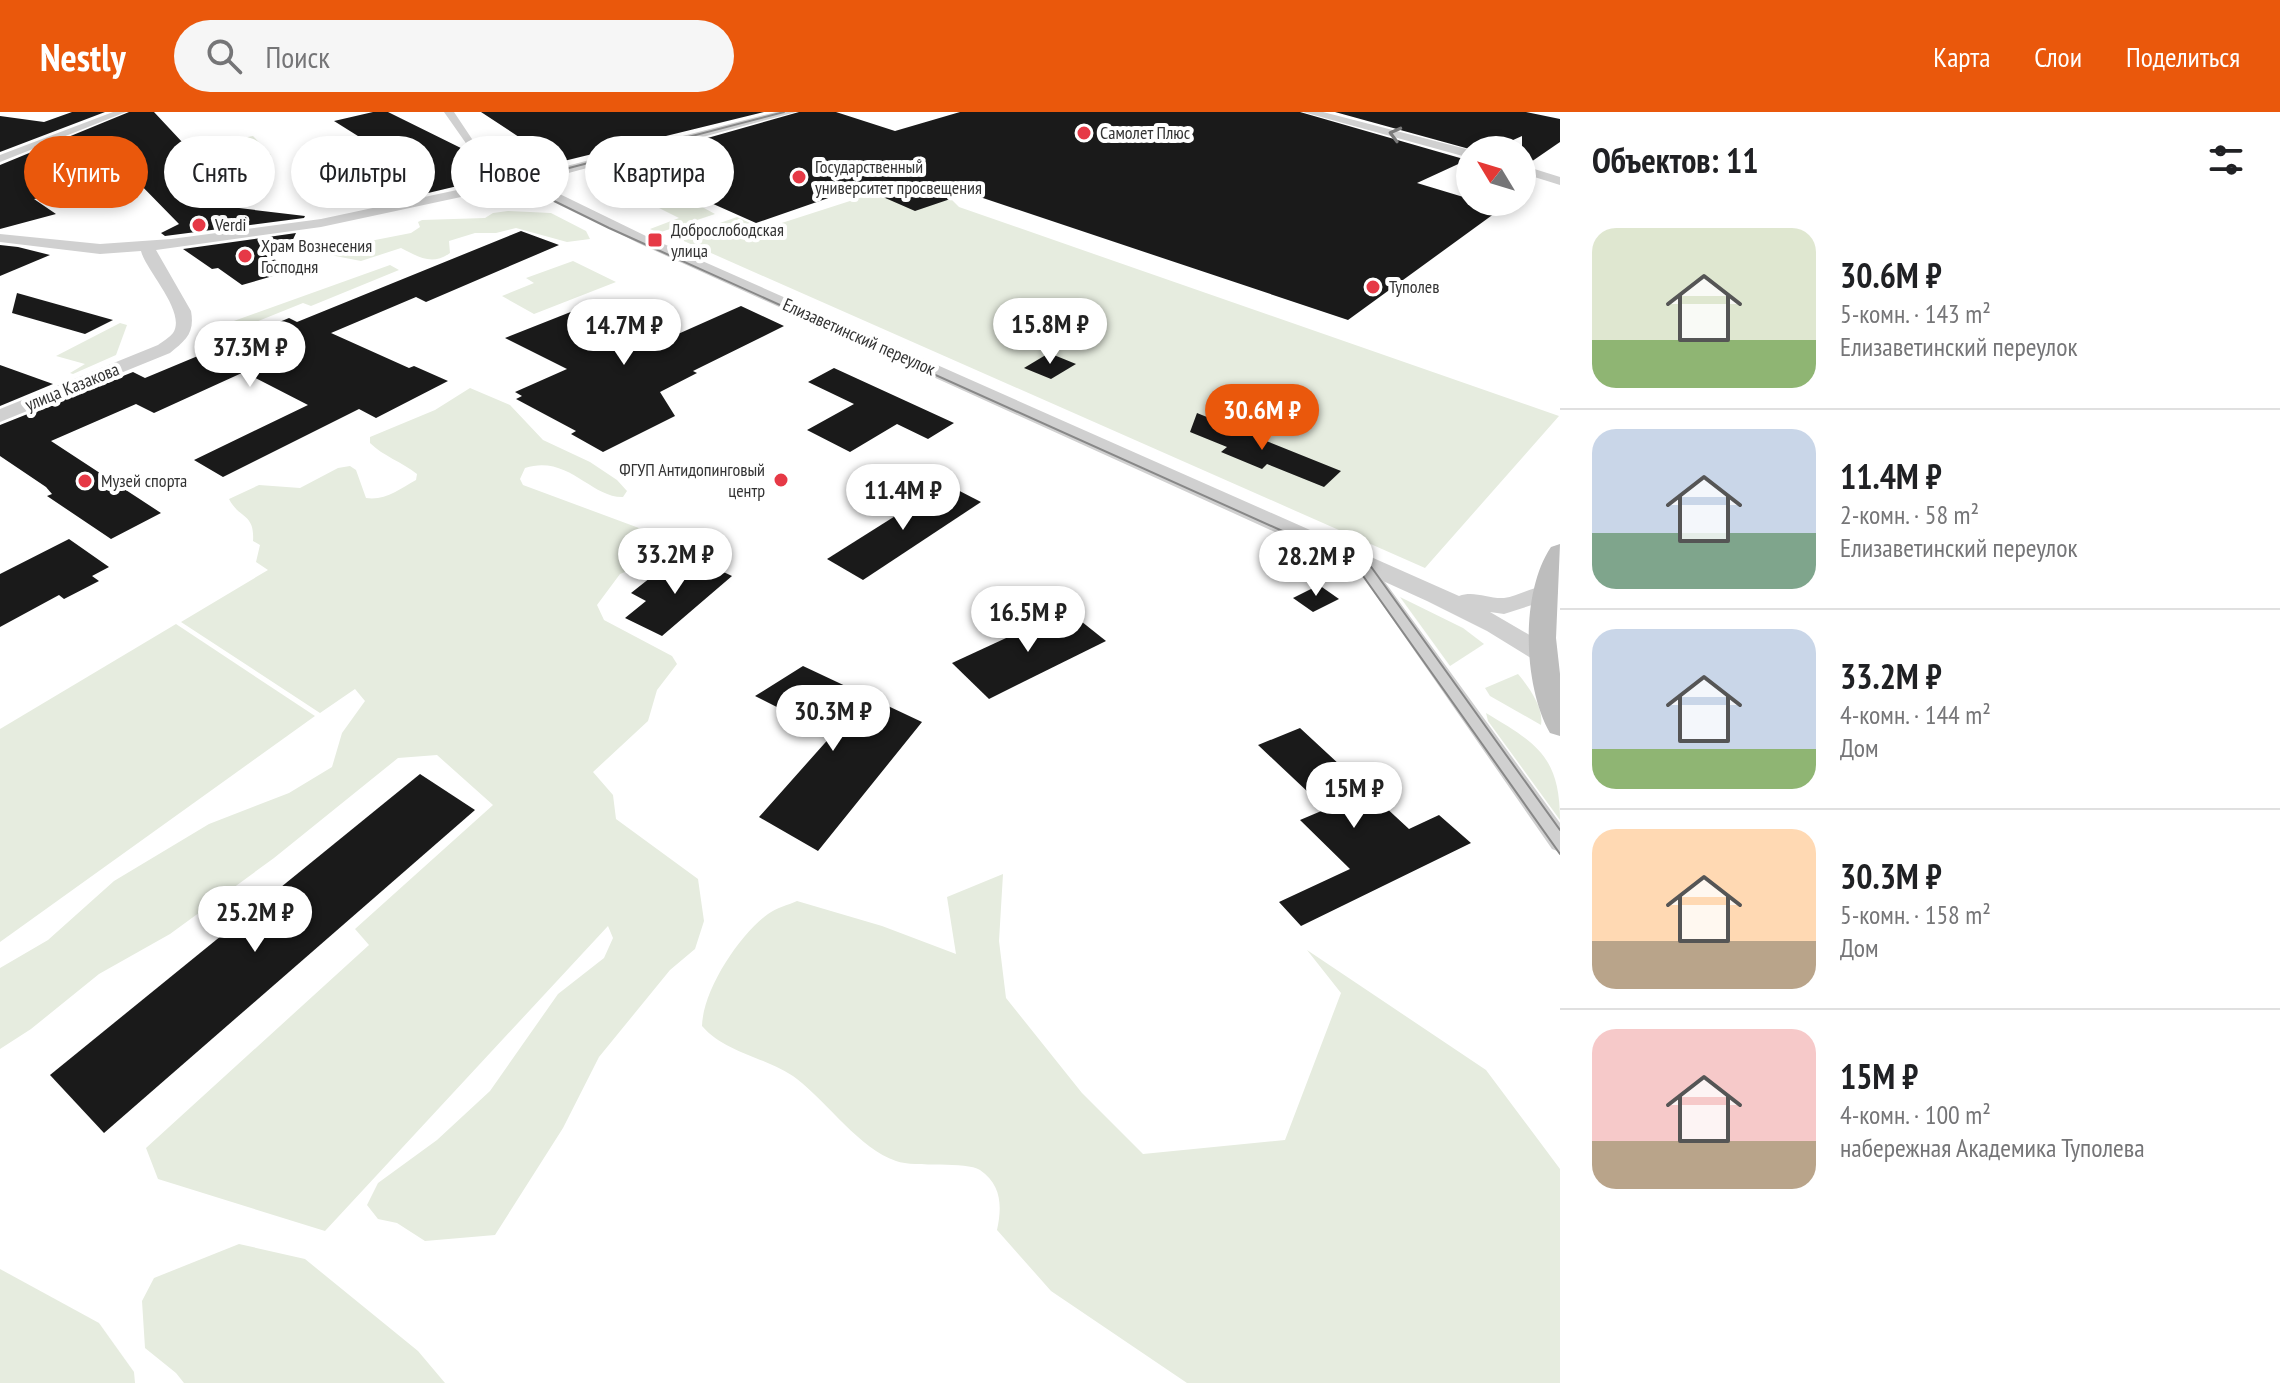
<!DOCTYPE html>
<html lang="ru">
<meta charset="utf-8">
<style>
:root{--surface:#fff;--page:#f6f6f6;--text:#202124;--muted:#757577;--line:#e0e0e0;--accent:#ea580c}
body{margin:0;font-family:"PT Sans Narrow",sans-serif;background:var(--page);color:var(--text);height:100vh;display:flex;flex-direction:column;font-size:30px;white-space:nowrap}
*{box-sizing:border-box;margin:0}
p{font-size:26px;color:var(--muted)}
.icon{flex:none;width:44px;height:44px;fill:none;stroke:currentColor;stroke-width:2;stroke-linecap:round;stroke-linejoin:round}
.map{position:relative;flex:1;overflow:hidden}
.sheet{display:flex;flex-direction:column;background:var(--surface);width:720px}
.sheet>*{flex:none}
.hud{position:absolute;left:24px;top:24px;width:760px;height:72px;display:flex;gap:16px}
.needle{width:52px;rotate:308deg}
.buttons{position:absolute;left:1456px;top:24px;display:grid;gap:16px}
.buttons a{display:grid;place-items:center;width:80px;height:80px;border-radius:50%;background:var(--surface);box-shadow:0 4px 12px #0003;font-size:40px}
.price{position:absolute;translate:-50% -68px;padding:0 18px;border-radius:28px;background:#fff;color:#222;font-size:26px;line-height:52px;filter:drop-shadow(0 2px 4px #0008)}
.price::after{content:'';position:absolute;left:50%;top:48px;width:24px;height:18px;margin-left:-12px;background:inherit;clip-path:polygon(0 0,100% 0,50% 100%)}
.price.on{background:var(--accent);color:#fff}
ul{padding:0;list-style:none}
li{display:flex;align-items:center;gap:24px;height:200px;padding:0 32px}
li+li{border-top:2px solid var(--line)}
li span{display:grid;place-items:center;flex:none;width:224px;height:160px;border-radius:24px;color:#555}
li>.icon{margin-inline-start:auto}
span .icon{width:96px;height:96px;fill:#fffc;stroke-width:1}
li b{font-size:34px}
h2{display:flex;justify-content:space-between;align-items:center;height:96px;padding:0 32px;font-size:34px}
.tag{padding:0 28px;border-radius:36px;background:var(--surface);box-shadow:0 4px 12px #0003;font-size:28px;line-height:72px}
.tag.on{background:var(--accent);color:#fff}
header{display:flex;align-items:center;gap:48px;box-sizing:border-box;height:112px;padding:0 40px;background:var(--accent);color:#fff}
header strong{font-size:38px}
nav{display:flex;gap:44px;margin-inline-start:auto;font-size:28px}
.search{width:560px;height:72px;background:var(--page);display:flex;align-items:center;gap:20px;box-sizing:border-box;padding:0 28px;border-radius:44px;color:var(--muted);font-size:30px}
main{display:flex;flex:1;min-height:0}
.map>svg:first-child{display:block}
</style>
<header>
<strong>Nestly</strong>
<div class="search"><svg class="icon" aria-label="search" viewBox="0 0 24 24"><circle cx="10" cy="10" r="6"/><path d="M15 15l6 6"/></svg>Поиск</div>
<nav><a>Карта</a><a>Слои</a><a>Поделиться</a></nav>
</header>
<main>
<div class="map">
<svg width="1560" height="1271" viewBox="0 0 1560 1271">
<rect width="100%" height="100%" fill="#fff"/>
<!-- green -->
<g fill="#e6ecdf">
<polygon points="253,24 271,43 234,50 217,31"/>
<polygon points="639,49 678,67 669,71 696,85 693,90 715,102 658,121 650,117 679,106 623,78 625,53"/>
<polygon points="909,70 951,87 959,95 1559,304 1425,456 677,126 737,105 763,117"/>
<path d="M508 99 551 101 586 119 590 127 567 130 516 116 496 121H475L449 129 450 141C432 154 419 145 401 136L361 149 330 143 329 137 411 121 420 115 418 110 422 108 485 106 493 101Z"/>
<polygon points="573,149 616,170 534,202 502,184 534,171 526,166"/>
<polygon points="390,153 399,158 311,194 303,191 231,220 220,214"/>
<polygon points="120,211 127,213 116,243 73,262 70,261 85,252 56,244"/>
<path d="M470 276 510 293 543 328 590 350 617 368 627 379 623 385C591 386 568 342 525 356L520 367 523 373 647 419 670 421 686 430 672 441 620 462 597 493 604 508 672 544 677 552 657 578 648 609 593 660 613 683 616 707 698 767 704 809 695 837 670 858 599 945 563 1016 495 1123 425 1129 397 1111 378 1107 367 1093 378 1071 437 1028 490 979 558 882 604 846 613 826 608 814 325 1119 158 1067 146 1036 369 833 355 817 493 693 437 643 398 646 274 746 170 822 99 862 31 917 0 937V856L48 828 114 769 209 712 289 681 332 655 342 621 365 589 355 577 320 601 181 510 268 458 256 450 260 433 253 429C255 401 239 407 229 387L259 373 300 376 338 356 350 354 356 358 366 386C385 389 400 377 416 368L417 362C402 350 383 344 370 331V325L435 298Z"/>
<polygon points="1400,485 1463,516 1484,532 1450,554"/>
<polygon points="176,512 315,604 0,830 0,617"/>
<path d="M1518 562C1529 575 1544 596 1541 613L1490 584 1485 576Z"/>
<path d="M1486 601C1536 631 1560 644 1560 708L1488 609Z"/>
<path d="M1003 762 999 829 1006 886 1082 981 1143 1042 1285 1028 1341 881 1307 838 1486 958 1560 1057V1271H1187L1051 1179 997 1118C1002 1095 1002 1073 980 1058 966 1049 916 1056 896 1049 860 1037 828 991 797 967 768 945 726 942 702 914 703 878 739 823 768 802 776 796 788 793 797 789L882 814 956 842 947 785Z"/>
<polygon points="239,1132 305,1147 418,1239 445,1271 184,1271 176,1261 145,1236 142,1189 154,1166"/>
<polygon points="0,1157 99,1211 134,1260 135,1271 0,1271"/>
</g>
<!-- building -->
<g fill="#1a1a1a">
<polygon points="72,0 105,0 0,40 0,4 44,10"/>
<polygon points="129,0 154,0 227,78 180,89 305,104 304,106 165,124 161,121 179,112 134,66 34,87 56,102 0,117 0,53"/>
<polygon points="373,0 388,0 471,41 504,63 407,86 379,63 409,56 334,9"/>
<polygon points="481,0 764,0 523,59 488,37 525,29"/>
<polygon points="799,0 836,0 895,19 960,0 1300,0 1467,48 1417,71 1470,87 1470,90 1502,96 1348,208 968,81 915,99 860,75 756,111 702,87 708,85 677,72 689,68 637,46"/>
<polygon points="1335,0 1526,0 1560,7 1560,30 1528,52 1522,50 1522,24 1491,38 1473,38"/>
<polygon points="521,119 559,133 426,190 416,185 331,221 409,256 414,254 448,269 376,306 359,297 223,365 194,348 308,293 244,260 154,301 136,292 51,329 161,401 111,427 47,384 52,382 46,375 0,344 0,313 133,260 145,266 289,206 297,210"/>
<polygon points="296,121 289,136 265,140 290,159 242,173 218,156 212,157 183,137"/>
<polygon points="0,133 18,135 50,143 0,164"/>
<polygon points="17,181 113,208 85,222 12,201"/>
<polygon points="601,188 678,222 741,194 784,214 693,259 697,261 660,280 675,304 603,340 571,322 576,319 516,287 522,284 515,280 567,257 505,226"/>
<polygon points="1049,241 1076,252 1051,267 1024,256"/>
<polygon points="0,253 53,272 0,294"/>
<polygon points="834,256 954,311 928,327 897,312 850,340 807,318 854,292 808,270"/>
<polygon points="1197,301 1341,359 1324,375 1267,352 1262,357 1221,340 1227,335 1190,320"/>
<polygon points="946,372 981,390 863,468 827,447"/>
<polygon points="69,427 109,455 92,464 99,469 64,487 59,483 0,515 0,462"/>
<polygon points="696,447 732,464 662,524 625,506 646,489 631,481 655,462 670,469"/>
<polygon points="1319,473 1339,487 1313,500 1293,486"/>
<polygon points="1067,498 1106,529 989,587 952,551"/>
<polygon points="803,554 922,610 818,739 759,705 832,623 755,584"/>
<polygon points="1300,616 1409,717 1439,703 1471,731 1301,814 1279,790 1350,757 1300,708 1326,697 1258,633"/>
<polygon points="420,662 475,698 104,1021 50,963"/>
</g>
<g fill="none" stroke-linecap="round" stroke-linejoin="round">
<!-- minor -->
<g fill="#d0d0d0" fill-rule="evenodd">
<polygon points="113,0 126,0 0,50 0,43"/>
<polygon points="444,0 454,0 476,33 528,66 528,70 520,70 470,37"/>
<polygon points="1363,446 1369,448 1560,711 1560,740 1552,737 1357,456 1354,452"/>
</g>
<!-- tertiary -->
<g fill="#d0d0d0" fill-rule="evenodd">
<path d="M776 0H796L535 70 648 125 1459 484C1474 478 1488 487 1504 486 1521 484 1536 471 1554 476L1558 481 1554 486 1504 502 1490 500 1552 536 1556 542 1552 548 1543 551 1534 548 1487 519 1427 489 638 131 522 72 321 115 156 138 191 199C195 221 186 228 170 241L0 310V297L158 233C162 230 170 225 173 221 187 200 146 159 141 139L100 142 0 130V122L100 132 171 127 321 107 551 58Z"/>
<polygon points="1303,0 1323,0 1470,38 1470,46"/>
<polygon points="1522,53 1560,65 1560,73 1522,61"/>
</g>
<!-- secondary -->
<path fill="#bdbdbd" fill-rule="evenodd" d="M1560 432 1556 526 1560 562V624L1550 621C1523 573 1520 481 1551 435Z"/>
<!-- tram -->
<g stroke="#888" stroke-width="2">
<polyline points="784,0 569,56 546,65 538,76 548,86 609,116 1349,449 1356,454 1560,742"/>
<polyline points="1361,445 1372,456 1560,718"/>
</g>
</g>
<!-- one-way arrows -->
<defs><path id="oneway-chevron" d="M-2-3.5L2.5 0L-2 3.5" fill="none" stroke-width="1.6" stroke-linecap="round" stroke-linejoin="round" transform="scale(2)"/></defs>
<use stroke="#7a7a7a" href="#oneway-chevron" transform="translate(1395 22) rotate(-165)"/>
<!-- markers -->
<g fill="#e63946" stroke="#fff" stroke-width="3">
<circle cx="1084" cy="21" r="8"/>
<circle cx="799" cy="65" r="8"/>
<circle cx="199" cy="113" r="8"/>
<rect x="647" y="120" width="16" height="16" rx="4"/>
<circle cx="245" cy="144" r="8"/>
<circle cx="1373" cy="175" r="8"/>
<circle cx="781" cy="368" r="8"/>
<circle cx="85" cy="369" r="8"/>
</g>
<g text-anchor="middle" stroke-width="8" stroke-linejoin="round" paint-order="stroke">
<!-- far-poi labels -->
<g font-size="18" fill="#333" stroke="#fff" text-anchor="start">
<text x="1100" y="27">Самолет Плюс</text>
<text x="815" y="61">Государственный<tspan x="815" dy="21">университет просвещения</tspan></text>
<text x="215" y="119">Verdi</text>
<text x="671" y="124">Доброслободская<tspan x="671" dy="21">улица</tspan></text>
<text x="261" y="140">Храм Вознесения<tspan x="261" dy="21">Господня</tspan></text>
<text x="1389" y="181">Туполев</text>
<text x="765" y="364" text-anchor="end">ФГУП Антидопинговый<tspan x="765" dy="21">центр</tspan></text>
<text x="101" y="375">Музей спорта</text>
</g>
<!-- far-street labels -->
<g font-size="18" fill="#333" stroke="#fff">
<text transform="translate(859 225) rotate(24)" y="6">Елизаветинский переулок</text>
<text transform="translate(72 275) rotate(-22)" y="6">улица Казакова</text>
</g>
</g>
</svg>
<div class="buttons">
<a><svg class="needle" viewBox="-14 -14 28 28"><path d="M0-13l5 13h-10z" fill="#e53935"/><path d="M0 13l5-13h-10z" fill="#757577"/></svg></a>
</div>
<b class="price" style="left:1050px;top:254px">15.8M ₽</b>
<b class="price" style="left:624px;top:255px">14.7M ₽</b>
<b class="price" style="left:250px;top:277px">37.3M ₽</b>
<b class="price on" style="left:1262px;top:340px">30.6M ₽</b>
<b class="price" style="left:903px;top:420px">11.4M ₽</b>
<b class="price" style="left:675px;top:484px">33.2M ₽</b>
<b class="price" style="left:1316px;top:486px">28.2M ₽</b>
<b class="price" style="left:1028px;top:542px">16.5M ₽</b>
<b class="price" style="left:833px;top:641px">30.3M ₽</b>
<b class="price" style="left:1354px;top:718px">15M ₽</b>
<b class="price" style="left:255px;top:842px">25.2M ₽</b>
<div class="hud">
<a class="tag on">Купить</a>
<a class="tag">Снять</a>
<a class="tag">Фильтры</a>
<a class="tag">Новое</a>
<a class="tag">Квартира</a>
</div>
</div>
<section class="sheet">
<h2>Объектов: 11<svg class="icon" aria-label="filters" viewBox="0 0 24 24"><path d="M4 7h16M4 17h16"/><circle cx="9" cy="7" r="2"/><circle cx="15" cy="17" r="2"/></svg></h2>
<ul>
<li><span style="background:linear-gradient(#dfe7d0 70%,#8fb573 0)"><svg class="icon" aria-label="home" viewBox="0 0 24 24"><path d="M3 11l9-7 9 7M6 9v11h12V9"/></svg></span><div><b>30.6M ₽</b><p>5-комн. · 143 m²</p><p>Елизаветинский переулок</p></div></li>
<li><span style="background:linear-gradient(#c9d6e8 65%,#7fa58c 0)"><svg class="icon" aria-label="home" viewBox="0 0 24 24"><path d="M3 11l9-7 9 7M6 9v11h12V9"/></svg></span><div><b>11.4M ₽</b><p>2-комн. · 58 m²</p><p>Елизаветинский переулок</p></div></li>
<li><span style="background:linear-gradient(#c9d6e8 75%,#8fb573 0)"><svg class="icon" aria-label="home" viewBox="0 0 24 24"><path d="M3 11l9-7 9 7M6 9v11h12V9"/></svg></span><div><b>33.2M ₽</b><p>4-комн. · 144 m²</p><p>Дом</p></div></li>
<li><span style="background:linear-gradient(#ffd9b3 70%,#b9a48a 0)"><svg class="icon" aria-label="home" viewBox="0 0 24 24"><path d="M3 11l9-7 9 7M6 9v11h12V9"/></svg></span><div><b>30.3M ₽</b><p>5-комн. · 158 m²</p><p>Дом</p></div></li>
<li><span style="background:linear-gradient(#f6c9c9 70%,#b9a48a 0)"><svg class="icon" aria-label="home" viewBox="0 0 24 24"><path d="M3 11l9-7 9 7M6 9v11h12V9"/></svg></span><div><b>15M ₽</b><p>4-комн. · 100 m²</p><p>набережная Академика Туполева</p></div></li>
</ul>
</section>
</main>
